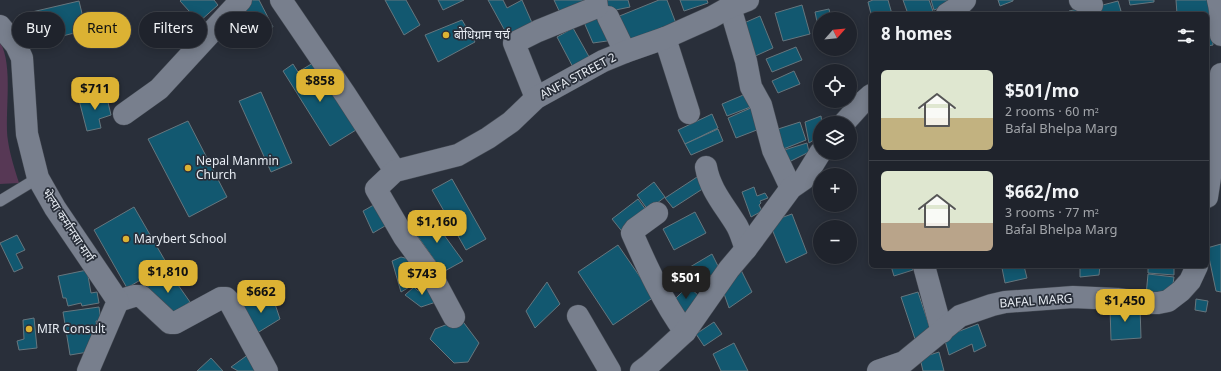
<!DOCTYPE html>
<meta charset="utf-8">
<style>
:root{--surface:#1f232c;--page:#2c2f38;--text:#f1f3f6;--muted:#a1a4a9;--line:#3c4048;--accent:#dcb233}
body{margin:0;font-family:Georgia,"Noto Sans Devanagari",serif;background:var(--page);color:var(--text);height:100vh;display:flex;flex-direction:column;font-size:15px;white-space:nowrap}
*{box-sizing:border-box;margin:0}
p{font-size:13px;color:var(--muted)}
.icon{flex:none;width:22px;height:22px;fill:none;stroke:currentColor;stroke-width:2;stroke-linecap:round;stroke-linejoin:round}
.map{position:relative;flex:1;overflow:hidden}
.details{position:absolute;left:869px;top:12px;width:340px;height:256px;display:flex;flex-direction:column;background:var(--surface);border-radius:6px;box-shadow:0 2px 10px #0003,0 0 0 1px var(--line)}
.details>*{flex:none}
.top-card{position:absolute;left:12px;top:12px;width:380px;height:36px;display:flex;gap:8px}
.needle{width:26px;rotate:63deg}
.controls{position:absolute;left:813px;top:12px;display:grid;gap:8px}
.controls a{display:grid;place-items:center;width:44px;height:44px;border-radius:50%;background:var(--surface);box-shadow:0 2px 10px #0003,0 0 0 1px var(--line);font-size:20px}
.price{position:absolute;translate:-50% -34px;padding:0 9px;border-radius:8px;background:var(--accent);color:#111;font-size:13px;line-height:26px;filter:drop-shadow(0 1px 2px #0008)}
.price::after{content:'';position:absolute;left:50%;top:24px;width:12px;height:9px;margin-left:-6px;background:inherit;clip-path:polygon(0 0,100% 0,50% 100%)}
.price.active{background:#222;color:#fff}
ul{padding:0;list-style:none}
li{display:flex;align-items:center;gap:12px;height:100px;padding:0 12px}
li+li{border-top:1px solid var(--line)}
li span{display:grid;place-items:center;flex:none;width:112px;height:80px;border-radius:6px;color:#555}
li>.icon{margin-inline-start:auto}
span .icon{width:48px;height:48px;fill:#fffc;stroke-width:1}
li b{font-size:17px}
h2{display:flex;justify-content:space-between;align-items:center;height:48px;padding:0 12px;font-size:17px}
.chip{padding:0 14px;border-radius:18px;background:var(--surface);box-shadow:0 2px 10px #0003,0 0 0 1px var(--line);font-size:14px;line-height:36px}
.chip.active{background:var(--accent);color:#111}
.map>svg:first-child{display:block}
</style>
<div class="map">
<svg width="1221" height="371" viewBox="0 0 1221 371">
<rect width="100%" height="100%" fill="#292f3a"/>
<!-- green -->
<path fill="#573855" d="M0 42C14 66 4 114 8 141 10 155 15 170 19 183L0 184Z"/>
<!-- building -->
<g fill="#125870" stroke="#66767e">
<polygon points="181,0 214,0 218,5 199,22 180,1"/>
<polygon points="251,0 259,0 273,27 265,30 263,25 255,33 239,7"/>
<polygon points="385,0 406,0 420,25 404,35"/>
<polygon points="438,0 464,0 443,10"/>
<polygon points="488,0 503,0 507,8 522,0 533,25 510,40"/>
<polygon points="554,0 592,0 561,15"/>
<polygon points="604,0 628,0 630,7 606,12"/>
<polygon points="659,0 667,0 677,26 630,49 617,17"/>
<polygon points="680,0 707,0 708,3 684,11"/>
<polygon points="873,0 888,0 892,14 871,14 868,2"/>
<polygon points="903,0 929,0 934,14 908,14"/>
<polygon points="931,0 955,0 956,2 934,10"/>
<polygon points="998,0 1013,0 1013,1 1000,6"/>
<polygon points="1129,0 1154,0 1154,2 1130,5"/>
<polygon points="1176,0 1208,0 1213,45 1207,46 1207,14 1177,14"/>
<polygon points="79,1 86,30 27,45 19,15"/>
<polygon points="1118,1 1121,11 1111,14 1101,14 1099,6"/>
<polygon points="802,5 810,34 783,41 775,13"/>
<polygon points="1083,8 1084,14 1070,14 1069,11"/>
<polygon points="829,9 831,19 820,19 820,36 815,12"/>
<polygon points="597,12 613,35 607,41 593,43 583,20"/>
<polygon points="760,16 773,48 751,58 737,26"/>
<polygon points="462,20 475,42 438,62 425,35"/>
<polygon points="573,28 592,62 575,71 557,37"/>
<polygon points="796,47 802,60 772,72 766,59"/>
<polygon points="313,63 356,130 330,146 283,71 293,64 298,72"/>
<polygon points="794,71 800,84 778,93 772,81"/>
<polygon points="261,92 292,163 271,172 239,101"/>
<polygon points="748,93 753,106 727,116 722,104"/>
<polygon points="106,94 111,115 99,119 101,128 87,131 79,100"/>
<polygon points="753,107 762,128 736,138 728,118"/>
<polygon points="712,114 718,128 685,144 678,130"/>
<polygon points="821,116 822,123 820,123 820,136 809,143 805,122"/>
<polygon points="188,121 227,197 189,217 148,139"/>
<polygon points="800,122 806,140 781,150 775,130"/>
<polygon points="718,129 723,141 691,155 685,144"/>
<polygon points="807,143 809,152 787,163 781,151"/>
<polygon points="697,177 704,188 673,208 665,198"/>
<polygon points="452,179 486,239 466,250 432,190"/>
<polygon points="654,182 665,197 648,210 637,195"/>
<polygon points="754,187 757,196 765,193 768,198 760,201 761,203 759,205 762,211 751,217 742,192"/>
<polygon points="638,199 649,214 624,234 612,219"/>
<polygon points="379,202 390,223 373,233 363,211"/>
<polygon points="134,207 167,264 127,288 94,230"/>
<polygon points="695,212 706,233 674,250 663,229"/>
<polygon points="792,214 807,253 786,263 769,222"/>
<polygon points="431,217 463,261 443,272 411,227"/>
<polygon points="17,235 25,250 16,254 23,268 14,272 0,243"/>
<polygon points="1221,244 1221,292 1216,291 1207,248"/>
<polygon points="618,245 654,297 613,325 578,272"/>
<polygon points="712,254 720,270 699,282 690,267"/>
<polygon points="401,257 417,261 426,277 401,292 392,261"/>
<polygon points="891,266 911,266 913,270 894,276"/>
<polygon points="1009,266 1024,266 1027,278 1005,283 1002,268"/>
<polygon points="1080,266 1100,266 1099,275 1080,277"/>
<polygon points="1148,266 1174,266 1174,275 1148,273"/>
<polygon points="87,270 91,293 97,292 99,303 82,306 81,303 68,306 66,298 63,298 58,276"/>
<polygon points="741,270 752,292 729,308 722,288"/>
<polygon points="169,272 190,302 168,317 147,287"/>
<polygon points="1148,274 1174,277 1171,298 1146,296"/>
<polygon points="547,282 560,304 535,328 526,311"/>
<polygon points="429,285 436,302 421,307 405,295 414,287 418,291"/>
<polygon points="688,286 700,297 684,314 672,302"/>
<polygon points="918,292 932,334 915,339 901,297"/>
<polygon points="272,295 280,319 254,335 241,306"/>
<polygon points="1196,299 1208,301 1206,312 1195,310"/>
<polygon points="99,307 101,321 96,321 99,336 94,351 70,355 63,312"/>
<polygon points="1140,307 1141,338 1111,340 1110,308"/>
<polygon points="34,318 37,348 19,350 17,341 24,339 23,320"/>
<polygon points="461,319 479,343 468,362 454,363 430,339 435,329"/>
<polygon points="714,322 722,334 704,346 696,334"/>
<polygon points="978,324 986,346 974,352 972,344 949,355 944,337"/>
<polygon points="734,343 748,371 721,371 713,354"/>
<polygon points="939,352 944,371 923,371 920,358"/>
<polygon points="249,354 261,371 238,371 231,367"/>
<polygon points="211,358 223,371 197,371"/>
</g>
<g fill="none" stroke-linecap="round" stroke-linejoin="round">
<!-- service casing -->
<g stroke="#444a53" stroke-width="12">
<polyline id="service" points="0,201 38,178"/>
</g>
<!-- minor casing -->
<g stroke="#444a53" stroke-width="23">
<g id="minor">
<polyline points="281,0 345,94 395,171"/>
<polyline points="1080,0 1092,5"/>
<polyline points="1218,0 1220,9 1221,35"/>
<polyline points="730,7 746,61 751,87 761,105 773,150 791,188"/>
<polyline points="947,14 958,7 965,0"/>
<polyline points="608,17 625,52"/>
<polyline points="665,38 689,113"/>
<polyline points="536,98 514,43 538,31 597,7 596,0"/>
<polyline points="124,114 159,89 241,0"/>
<polyline points="844,123 862,103 871,95"/>
<path d="M706 167C710 190 725 206 737 226 741 233 743 242 746 249"/>
<polyline points="1207,197 1213,158 1221,74"/>
<path d="M657 213 635 229 632 233C647 267 663 302 685 332"/>
<polyline points="924,266 942,332"/>
<polyline points="118,301 134,296 141,296 170,323 175,323 221,298 226,298 229,301 267,371"/>
<polyline points="578,316 610,371"/>
<polyline points="454,317 431,274 404,237 376,189 395,171 458,155 488,138 511,122 536,98 603,61 625,52 665,38 712,17 730,7 748,0"/>
<polyline points="641,371 649,365 685,332 729,269 746,249 791,188 804,179 820,153"/>
<polyline points="878,371 904,362 960,316 992,305 1005,302 1073,297 1117,299 1148,303 1158,303 1168,301 1181,291 1190,281 1197,266"/>
</g>
</g>
<!-- tertiary casing -->
<g stroke="#444a53" stroke-width="23">
<polyline id="tertiary" points="0,26 16,45 22,58 27,134 38,178 55,208 118,301 88,371"/>
</g>
<!-- service -->
<use href="#service" stroke="#787f8d" stroke-width="11"/>
<!-- minor -->
<use href="#minor" stroke="#787f8d" stroke-width="22"/>
<!-- tertiary -->
<use href="#tertiary" stroke="#787f8d" stroke-width="22"/>
</g>
<!-- markers -->
<g fill="#dcb233" stroke="#292f3a" stroke-width="1.5">
<circle cx="446" cy="35" r="4"/>
<circle cx="188" cy="168" r="4"/>
<circle cx="126" cy="239" r="4"/>
<circle cx="29" cy="329" r="4"/>
</g>
<g text-anchor="middle" stroke-width="3.5" stroke-linejoin="round" paint-order="stroke">
<!-- poi labels -->
<g font-size="12" fill="#e6ebf2" stroke="#292f3a" text-anchor="start">
<text x="454" y="39">बोधिग्राम चर्च</text>
<text x="196" y="165">Nepal Manmin<tspan x="196" dy="14">Church</tspan></text>
<text x="134" y="243">Marybert School</text>
<text x="37" y="333">MIR Consult</text>
</g>
<!-- street labels -->
<g font-size="12" fill="#e6ebf2" stroke="#292f3a">
<text transform="translate(578 76) rotate(-28)" y="4">ANFA STREET 2</text>
<text transform="translate(68 225) rotate(57)" y="4">भेल्पा कर्मानसा मार्ग</text>
<text transform="translate(1036 301) rotate(-4)" y="4">BAFAL MARG</text>
</g>
</g>
</svg>
<div class="controls">
<a><svg class="needle" viewBox="-14 -14 28 28"><path d="M0-13l5 13h-10z" fill="#e53935"/><path d="M0 13l5-13h-10z" fill="#a1a4a9"/></svg></a>
<a><svg class="icon" aria-label="locate" viewBox="0 0 24 24"><circle cx="12" cy="12" r="6"/><path d="M12 2v4M12 18v4M2 12h4M18 12h4"/></svg></a>
<a><svg class="icon" aria-label="layers" viewBox="0 0 24 24"><path d="M12 4l9 5-9 5-9-5zM3 14l9 5 9-5"/></svg></a>
<a>+</a>
<a>−</a>
</div>
<b class="price" style="left:320px;top:103px">$858</b>
<b class="price" style="left:95px;top:111px">$711</b>
<b class="price" style="left:437px;top:244px">$1,160</b>
<b class="price" style="left:168px;top:294px">$1,810</b>
<b class="price" style="left:422px;top:296px">$743</b>
<b class="price active" style="left:686px;top:300px">$501</b>
<b class="price" style="left:261px;top:314px">$662</b>
<b class="price" style="left:1125px;top:323px">$1,450</b>
<div class="top-card">
<a class="chip">Buy</a>
<a class="chip active">Rent</a>
<a class="chip">Filters</a>
<a class="chip">New</a>
</div>
<section class="details">
<h2>8 homes<svg class="icon" aria-label="filters" viewBox="0 0 24 24"><path d="M4 7h16M4 17h16"/><circle cx="9" cy="7" r="2"/><circle cx="15" cy="17" r="2"/></svg></h2>
<ul>
<li><span style="background:linear-gradient(#dfe7d0 60%,#c2b280 0)"><svg class="icon" aria-label="home" viewBox="0 0 24 24"><path d="M3 11l9-7 9 7M6 9v11h12V9"/></svg></span><div><b>$501/mo</b><p>2 rooms · 60 m²</p><p>Bafal Bhelpa Marg</p></div></li>
<li><span style="background:linear-gradient(#dfe7d0 65%,#b9a48a 0)"><svg class="icon" aria-label="home" viewBox="0 0 24 24"><path d="M3 11l9-7 9 7M6 9v11h12V9"/></svg></span><div><b>$662/mo</b><p>3 rooms · 77 m²</p><p>Bafal Bhelpa Marg</p></div></li>
</ul>
</section>
</div>
